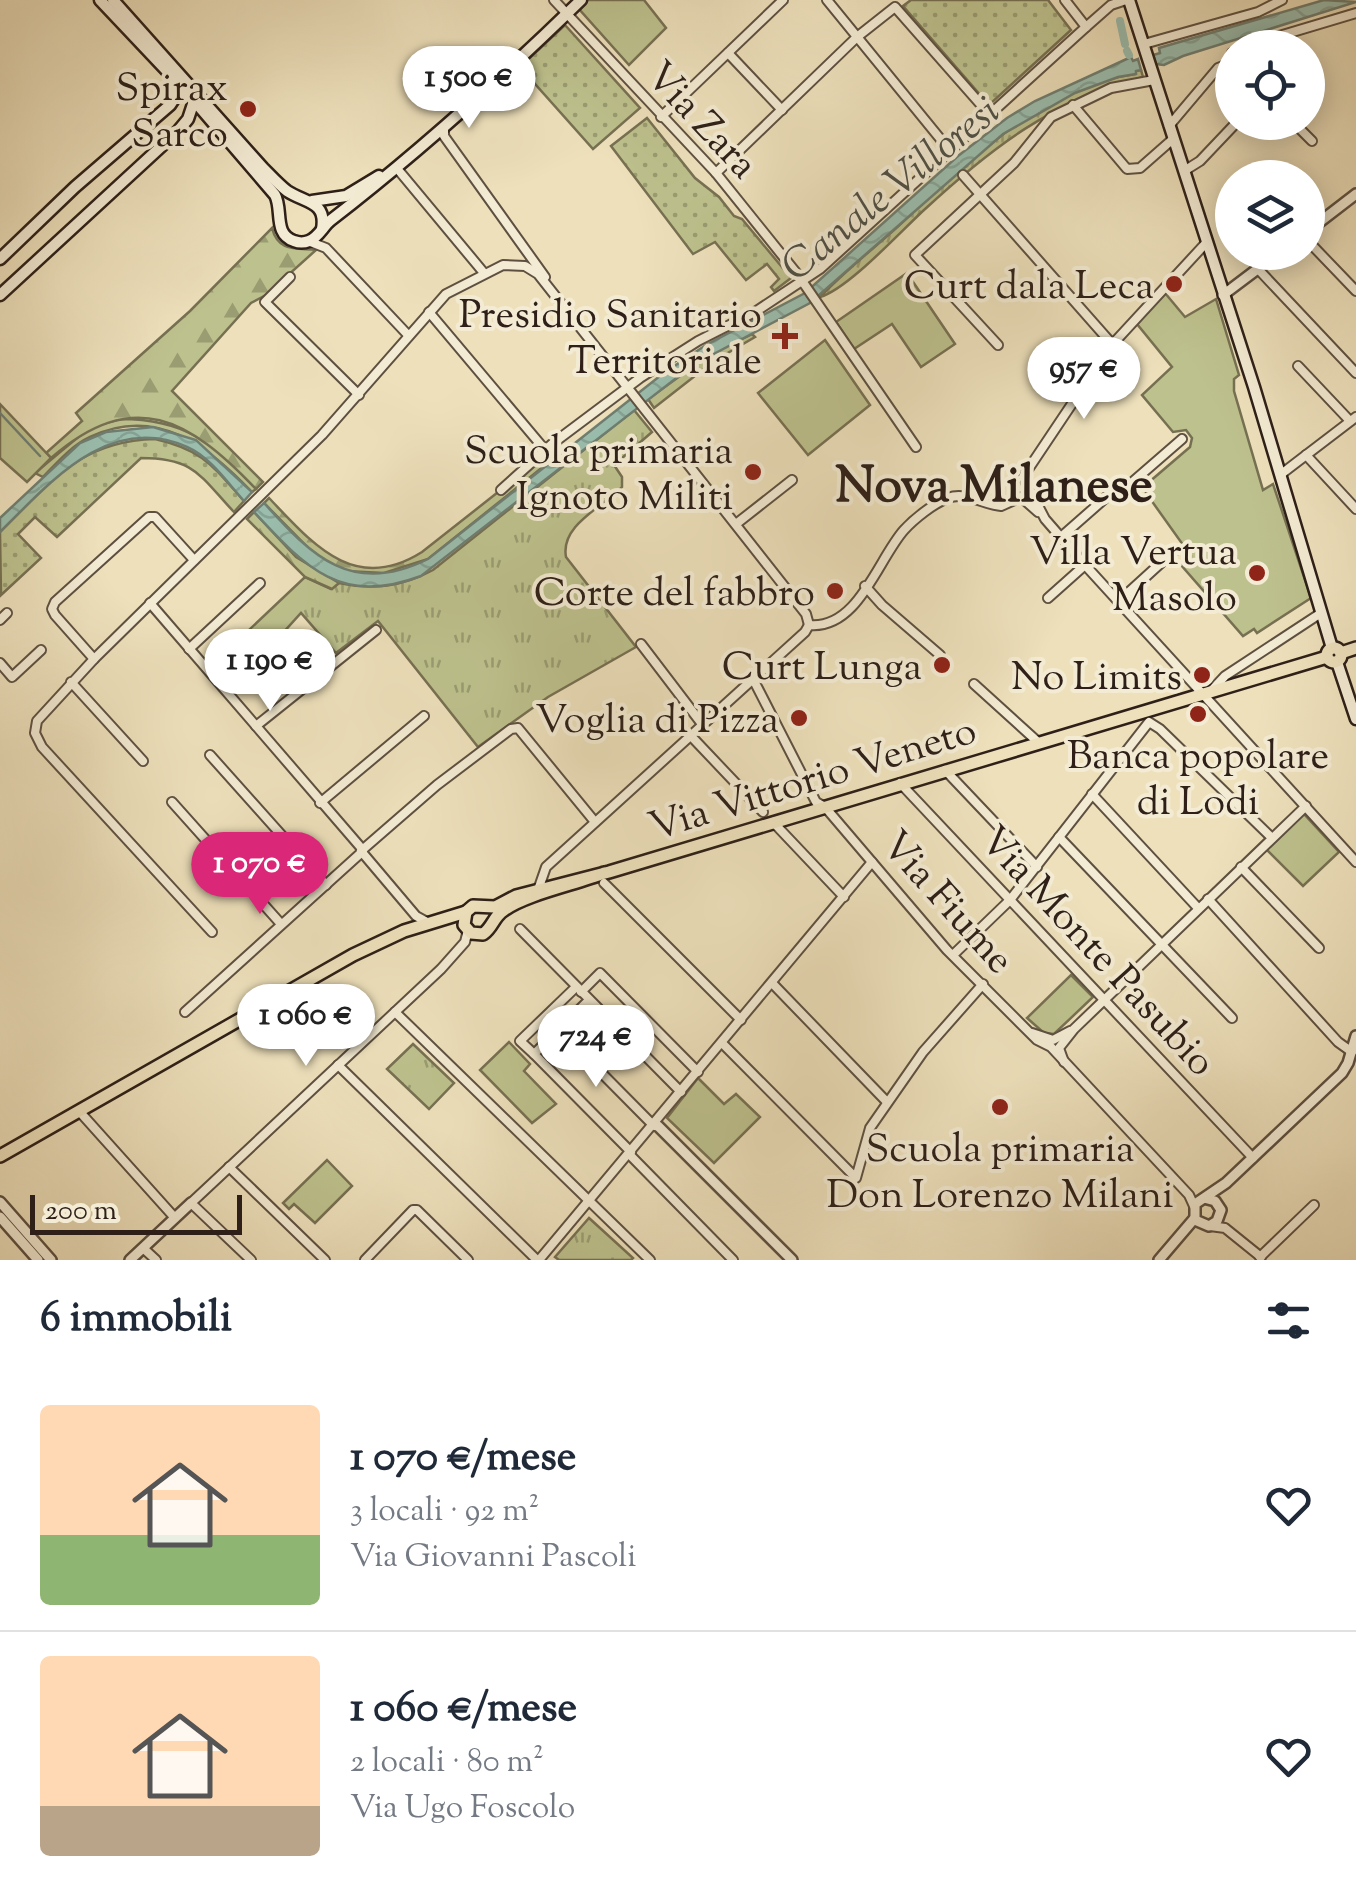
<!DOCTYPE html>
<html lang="it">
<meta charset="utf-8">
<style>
:root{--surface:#fff;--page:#f6f6f7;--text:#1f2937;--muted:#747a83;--line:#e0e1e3;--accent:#db2777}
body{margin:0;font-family:"Sorts Mill Goudy",serif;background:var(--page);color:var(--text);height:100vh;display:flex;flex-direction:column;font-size:38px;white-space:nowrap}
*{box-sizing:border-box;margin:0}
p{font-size:32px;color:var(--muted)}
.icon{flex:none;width:55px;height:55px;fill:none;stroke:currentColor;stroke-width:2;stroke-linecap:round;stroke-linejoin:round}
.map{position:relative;height:1260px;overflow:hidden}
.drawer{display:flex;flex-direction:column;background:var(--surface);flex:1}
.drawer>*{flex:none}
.tools{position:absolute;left:1215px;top:30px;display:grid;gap:20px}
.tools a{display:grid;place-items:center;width:110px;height:110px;border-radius:50%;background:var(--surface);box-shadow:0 5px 25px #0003;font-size:50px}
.scale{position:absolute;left:30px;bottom:25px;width:212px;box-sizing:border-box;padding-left:10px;border:5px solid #2e2018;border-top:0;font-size:28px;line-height:35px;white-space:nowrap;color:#2e2018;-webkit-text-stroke:8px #f3ebd3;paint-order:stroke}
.price{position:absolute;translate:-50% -85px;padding:0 22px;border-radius:35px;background:#fff;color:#222;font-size:32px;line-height:65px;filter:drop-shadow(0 2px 5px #0008)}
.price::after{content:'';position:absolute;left:50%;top:60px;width:30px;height:22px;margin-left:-15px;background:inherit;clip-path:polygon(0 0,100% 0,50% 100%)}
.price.active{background:var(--accent);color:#fff}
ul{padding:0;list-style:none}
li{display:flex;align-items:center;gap:30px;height:250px;padding:0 40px}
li+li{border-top:2px solid var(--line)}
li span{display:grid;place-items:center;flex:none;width:280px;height:200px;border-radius:10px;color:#555}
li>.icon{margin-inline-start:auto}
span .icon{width:120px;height:120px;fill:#fffc;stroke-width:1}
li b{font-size:42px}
h2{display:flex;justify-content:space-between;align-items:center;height:120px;padding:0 40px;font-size:42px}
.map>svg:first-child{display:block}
</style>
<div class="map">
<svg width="1356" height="1260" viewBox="0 0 1356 1260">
<defs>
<pattern id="grass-tufts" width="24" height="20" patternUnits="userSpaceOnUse" patternTransform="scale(2.5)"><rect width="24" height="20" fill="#bdc18d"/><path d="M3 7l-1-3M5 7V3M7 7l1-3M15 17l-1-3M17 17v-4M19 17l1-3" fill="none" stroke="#9a9c72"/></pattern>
<pattern id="forest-firs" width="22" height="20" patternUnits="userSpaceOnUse" patternTransform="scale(2.5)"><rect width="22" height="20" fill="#bdc18d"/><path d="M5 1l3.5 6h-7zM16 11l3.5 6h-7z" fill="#9a9c72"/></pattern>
<pattern id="garden-dots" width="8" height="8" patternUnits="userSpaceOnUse" patternTransform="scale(2.5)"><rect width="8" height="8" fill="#bdc18d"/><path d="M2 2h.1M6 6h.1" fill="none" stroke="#9a9c72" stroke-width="1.8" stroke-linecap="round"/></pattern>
<pattern id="water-waves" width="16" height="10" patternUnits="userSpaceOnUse" patternTransform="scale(2.5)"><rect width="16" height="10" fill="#9abdad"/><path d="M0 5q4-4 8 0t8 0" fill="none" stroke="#85a294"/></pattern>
</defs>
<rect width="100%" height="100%" fill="#ede0bb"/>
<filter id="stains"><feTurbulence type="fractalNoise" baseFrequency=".002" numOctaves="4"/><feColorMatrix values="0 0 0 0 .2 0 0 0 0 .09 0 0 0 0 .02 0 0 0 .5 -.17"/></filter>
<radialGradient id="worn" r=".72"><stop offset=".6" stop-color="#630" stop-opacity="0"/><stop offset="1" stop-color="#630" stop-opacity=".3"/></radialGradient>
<!-- grass -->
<g fill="url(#grass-tufts)" stroke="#767052" stroke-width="2.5">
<path d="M1141 70 1143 77C1052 101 992 147 924 210 899 233 848 289 820 297 842 274 869 252 894 230 963 167 1038 88 1135 74V71Z"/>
<polygon points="752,334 755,337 714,361 654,408 648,399 712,353"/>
<path d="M634 410 652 432 614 465 622 477V487C603 507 560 525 566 557L636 647 548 697 478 747 378 621 336 653 301 613 232 689 212 665 305 577 331 589 339 583C373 590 402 587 433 570Z"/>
<path d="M120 419C187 419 212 443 256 489L252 492C207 446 157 405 90 437 71 446 57 463 43 477L35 473 89 428Z"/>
<polygon points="413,1044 454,1083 429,1109 387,1069"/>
<polygon points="589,1218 633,1258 631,1260 559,1260 555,1257"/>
</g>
<!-- forest -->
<g fill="url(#forest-firs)" stroke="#767052" stroke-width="2.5">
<path d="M272 228C278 252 296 248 316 250L266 295 251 303 172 391 263 482 256 489C189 419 134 386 51 458L46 453 82 421 76 413 190 311Z"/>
<path d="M549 452 554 458 428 559 384 573 345 571 318 558 264 503 269 498C312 543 354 595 422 552Z"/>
<polygon points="254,512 296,557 339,583 332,589 305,577 247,519"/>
</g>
<!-- park -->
<g fill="#bdc18d" stroke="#767052" stroke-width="2.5">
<polygon points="588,0 644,0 666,28 629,65 579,9"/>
<polygon points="907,273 955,344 921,367 892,324 854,349 836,322"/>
<polygon points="1165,293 1185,317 1216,299 1239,375 1234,379 1234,391 1263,490 1273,484 1311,598 1257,633 1254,629 1243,636 1181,565 1190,563 1191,556 1146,493 1150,489 1148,483 1190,447 1192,438 1186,430 1173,432 1142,395 1172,367 1137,324"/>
<polygon points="825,340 870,405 808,455 758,393"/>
<polygon points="0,404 51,458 27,482 0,458"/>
<polygon points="1303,813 1339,852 1303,886 1265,848"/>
<polygon points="1071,975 1093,997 1054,1034 1044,1033 1027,1018"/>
<polygon points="509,1042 530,1064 524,1071 556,1104 532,1123 480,1070"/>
<polygon points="698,1078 724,1104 736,1094 760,1117 714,1163 667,1118"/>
<polygon points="327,1160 352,1186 315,1223 294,1204 289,1209 283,1203"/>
</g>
<!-- garden -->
<g fill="url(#garden-dots)" stroke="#767052" stroke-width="2.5">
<polygon points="911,0 1048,0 1071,30 989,105 903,6"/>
<polygon points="565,25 640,108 593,149 520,67"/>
<polygon points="647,118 695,178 719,197 734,216 742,219 791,278 774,291 771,287 779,279 767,264 746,280 715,242 693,254 611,146"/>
<path d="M155 439C203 450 212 465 244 501L234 512C200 476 195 458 141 458L57 537 35 517 18 534 41 558 1 595 0 532C51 482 79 441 155 439Z"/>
</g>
<!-- water -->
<g fill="url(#water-waves)" stroke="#6f7e71" stroke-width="2.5">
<polygon points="1324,0 1356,2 1183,56 1164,65 1156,64 1153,55 1160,53 1159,48"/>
<path d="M1131 57 1133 61 1138 59 1141 70 1136 71V74L1118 77 1075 93 1003 134 810 303 693 365 421 576C341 606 306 568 254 512L264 503C312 556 352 597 428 559L665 372 706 345 805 293 958 156 1007 118 1035 101Z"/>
<path d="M153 427 196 440 252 492 244 501C227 482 210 457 187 447 108 412 49 484 0 532V518L80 443 106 432Z"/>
</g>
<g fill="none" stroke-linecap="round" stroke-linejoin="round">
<!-- stream -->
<polyline stroke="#6f7e71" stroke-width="2.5" points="0,413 40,456"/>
<!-- canal -->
<g stroke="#9abdad" stroke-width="8">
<polyline points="1120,21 1125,44"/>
<polyline points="1127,51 1129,55"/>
</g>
<!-- minor casing -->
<g stroke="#5e5041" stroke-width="12">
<g id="minor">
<polyline points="554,0 716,173 798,275 916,447"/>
<polyline points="827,0 951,152"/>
<polyline points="1065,0 1086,27"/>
<polyline points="1144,44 1258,12 1282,0"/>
<polyline points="1239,48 1356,13"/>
<polyline points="728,53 782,110"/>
<polyline points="1073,105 1127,169 1140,168 1173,139"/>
<polyline points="661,117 783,0"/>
<polyline points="1293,122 1312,141"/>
<polyline points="1169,126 1218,68 1228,64 1232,53"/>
<polyline points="444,127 444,136 545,277"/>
<polyline points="1184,171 1200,161 1237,122"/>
<polyline points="400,172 484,273"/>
<polyline points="716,173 857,37 895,7 990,115"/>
<polyline points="963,175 1112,344"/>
<polyline points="308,241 326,248 408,335"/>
<polyline points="1308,241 1356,291"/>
<polyline points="1206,243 1110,347 1023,477 1045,519 1085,565 1356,862"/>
<polyline points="1258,269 1356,373"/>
<polyline points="290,277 265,302 359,395"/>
<polyline points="429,312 546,451"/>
<polyline points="998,345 915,255 1014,163 1051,117 1111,88 1154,80"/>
<polyline points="1298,366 1350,421"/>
<polyline points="1306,455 1356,509"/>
<polyline points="1280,475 1356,417"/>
<polyline points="501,490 552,444 640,378 698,341 755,312 820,269 1086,27 1111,5 1126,0"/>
<polyline points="736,524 792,480"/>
<polyline points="1061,537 1119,486 1129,485 1182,439"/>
<polyline points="865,586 882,605 940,655"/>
<polyline points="1129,592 1174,551"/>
<polyline points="1048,598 1085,565"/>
<polyline points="150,603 363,850"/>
<polyline points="0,620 7,613"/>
<path d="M809 625C858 630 878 559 904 530 914 519 934 503 948 498 966 491 984 505 1001 506L1021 497 1038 512"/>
<polyline points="641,644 702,724"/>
<polyline points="189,649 260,583"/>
<polyline points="94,659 55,615 52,609 55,602 149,517 155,517 194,560"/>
<polyline points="0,663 12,677 41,650"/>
<polyline points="752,677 816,802 825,807 947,950 1037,1040 1051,1047 1189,1195 1194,1206"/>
<polyline points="71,682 143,761"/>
<polyline points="974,684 1039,743"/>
<polyline points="1211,691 1225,676 1321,613"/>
<polyline points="256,726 376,630"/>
<polyline points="690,735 763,812"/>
<polyline points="210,755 326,885"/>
<polyline points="945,770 1037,867"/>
<polyline points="900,783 1253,1158"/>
<polyline points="1092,794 1198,908"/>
<polyline points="172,802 281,924"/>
<polyline points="320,803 424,716"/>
<polyline points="773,822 844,897"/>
<polyline points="1059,837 1232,1018"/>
<polyline points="1241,867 1319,948"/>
<polyline points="604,883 741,1020"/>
<polyline points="538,890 546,867 805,632 809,625"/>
<polyline points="1208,899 1338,1042 1352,1052"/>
<polyline points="427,922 416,916 361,851 437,785 511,729 518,728 595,822"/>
<polyline points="520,929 681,1092"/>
<polyline points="212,932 42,747 35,733 37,721 94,659 322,435 446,294 503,265 525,266 538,274 806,614 809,625"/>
<polyline points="953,955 1010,900 1149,722 1160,729 1272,838"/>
<polyline points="772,983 887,1102"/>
<polyline points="576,987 520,1041 534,1054 589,1000"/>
<polyline points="581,992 600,973 698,1072"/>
<polyline points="185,1012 362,852"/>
<polyline points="395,1012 650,1260"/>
<polyline points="559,1030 653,1125"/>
<polyline points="1032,1033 1053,1040 1070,1031"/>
<polyline points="722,1043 856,1178 870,1128 923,1052 983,984"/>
<polyline points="534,1054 631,1152"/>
<polyline points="1064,1062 1059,1048 1074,1029 1306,806"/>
<polyline points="338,1065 537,1260"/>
<polyline points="79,1111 175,1218"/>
<polyline points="629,1154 733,1260"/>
<polyline points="229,1167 325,1260"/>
<polyline points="1210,1226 1225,1228 1261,1257"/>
<polyline points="143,1248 156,1260"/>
<polyline points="1260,1257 1314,1205"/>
<polyline points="251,1260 191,1203 441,969 465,942 468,930"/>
<polyline points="365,1260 413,1210 417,1210 468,1260"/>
<polyline points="539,1260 872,862"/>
</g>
</g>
<!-- tertiary casing -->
<g stroke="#5e5041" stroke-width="14">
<g id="tertiary">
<polyline points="1308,231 1356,194"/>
<polyline points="1223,295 1280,252"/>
<polyline points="653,1125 658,1126 792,1260"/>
<polyline points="1204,1198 1215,1201 1221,1210 1217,1221 1209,1226 1195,1220 1195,1204 1226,1183 1342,1073 1348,1063 1356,1036"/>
<polyline points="0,1202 51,1260"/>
<polyline points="0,1217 38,1260"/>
<polyline points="130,1260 191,1203"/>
<polyline points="1159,1260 1194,1219"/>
</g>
</g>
<!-- secondary casing -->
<g stroke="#2e2018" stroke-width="15">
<g id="secondary">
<path d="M100 0 185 90 275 195C283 210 273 234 294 241 299 243 304 243 309 241 319 237 323 226 331 220 419 152 502 77 581 0"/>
<path d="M113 0 263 168C271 176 278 184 287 191 305 203 327 201 322 229"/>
<polyline points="1129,0 1254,387 1332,648"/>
<polyline points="312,201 346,196 379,176"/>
<polyline points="0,259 75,187 170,105 176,96 175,83"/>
<polyline points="0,295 178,131 188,119 194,101"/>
<polyline points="1337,662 1356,719"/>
</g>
</g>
<!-- primary casing -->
<g stroke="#2e2018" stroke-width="16">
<g id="primary">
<circle cx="1334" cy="655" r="7"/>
<polyline points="1341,653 1356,648"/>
<path d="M604 873C576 884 526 894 504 910 493 917 493 927 483 934L471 933 464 925 466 912 473 906 495 907 516 896 609 872 1327 657"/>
<polyline points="0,1156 353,955 404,931 466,912"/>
</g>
</g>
<!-- minor -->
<use href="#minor" stroke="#f3ebd3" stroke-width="8"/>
<!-- tertiary -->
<use href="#tertiary" stroke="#f3ebd3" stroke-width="9"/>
<!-- secondary -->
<use href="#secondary" stroke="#f3ebd3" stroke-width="10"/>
<!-- primary -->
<use href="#primary" stroke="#ede0bb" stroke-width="11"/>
</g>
<!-- markers -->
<g fill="#8f2418" stroke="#f3ebd3" stroke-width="4">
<circle cx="248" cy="109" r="10"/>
<circle cx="1174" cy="284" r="10"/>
<path d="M780 321h10v10h10v10h-10v10h-10v-10h-10v-10h10z"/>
<circle cx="753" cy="472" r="10"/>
<circle cx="1257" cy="573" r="10"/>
<circle cx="835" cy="591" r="10"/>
<circle cx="942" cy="665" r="10"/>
<circle cx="1202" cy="675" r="10"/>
<circle cx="1198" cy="714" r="10"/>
<circle cx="799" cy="718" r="10"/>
<circle cx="1000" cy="1107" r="10"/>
</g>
<g text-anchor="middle" stroke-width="8" stroke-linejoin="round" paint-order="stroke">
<!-- poi labels -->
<g font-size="40" fill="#2e2018" stroke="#f3ebd3" text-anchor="end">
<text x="228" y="100">Spirax<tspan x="228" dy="46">Sarco</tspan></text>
<text x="1154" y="298">Curt dala Leca</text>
<text x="762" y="327">Presidio Sanitario<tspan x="762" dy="46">Territoriale</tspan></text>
<text x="733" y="463">Scuola primaria<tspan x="733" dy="46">Ignoto Militi</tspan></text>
<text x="1237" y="564">Villa Vertua<tspan x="1237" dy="46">Masolo</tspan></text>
<text x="815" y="605">Corte del fabbro</text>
<text x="922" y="679">Curt Lunga</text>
<text x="1182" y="689">No Limits</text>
<text x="779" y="732">Voglia di Pizza</text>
<text x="1198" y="768" text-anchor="middle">Banca popolare<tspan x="1198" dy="46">di Lodi</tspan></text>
<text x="1000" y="1161" text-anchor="middle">Scuola primaria<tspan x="1000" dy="46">Don Lorenzo Milani</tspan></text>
</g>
<!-- street labels -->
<g font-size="40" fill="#2e2018" stroke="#f3ebd3">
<text transform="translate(703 119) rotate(47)" y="14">Via Zara</text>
<text transform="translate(812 777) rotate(-17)" y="14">Via Vittorio Veneto</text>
<text transform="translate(949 901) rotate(48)" y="14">Via Fiume</text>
<text transform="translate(1099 950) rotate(47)" y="14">Via Monte Pasubio</text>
</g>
<!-- water labels -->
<g font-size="42" font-style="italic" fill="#4e4f45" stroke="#f3ebd3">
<text transform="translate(889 187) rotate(-39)" y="15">Canale Villoresi</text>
</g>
<!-- district labels -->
<g font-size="50" font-weight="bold" fill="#2e2018" stroke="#f3ebd3">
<text x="994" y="501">Nova Milanese</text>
</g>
</g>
<rect width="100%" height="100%" filter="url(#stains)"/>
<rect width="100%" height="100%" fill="url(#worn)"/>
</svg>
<div class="tools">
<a><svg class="icon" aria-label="locate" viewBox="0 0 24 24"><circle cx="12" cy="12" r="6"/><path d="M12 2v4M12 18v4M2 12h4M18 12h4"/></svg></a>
<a><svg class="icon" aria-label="layers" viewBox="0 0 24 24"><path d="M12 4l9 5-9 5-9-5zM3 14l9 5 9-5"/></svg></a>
</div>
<div class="scale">200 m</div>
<b class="price" style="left:469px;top:131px">1 500 €</b>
<b class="price" style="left:1084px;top:422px">957 €</b>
<b class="price" style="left:270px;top:714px">1 190 €</b>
<b class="price active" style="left:260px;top:917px">1 070 €</b>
<b class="price" style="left:306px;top:1069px">1 060 €</b>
<b class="price" style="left:596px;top:1090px">724 €</b>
</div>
<section class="drawer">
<h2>6 immobili<svg class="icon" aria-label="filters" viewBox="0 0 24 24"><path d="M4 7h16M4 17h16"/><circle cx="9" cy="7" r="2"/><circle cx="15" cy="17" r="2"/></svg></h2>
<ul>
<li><span style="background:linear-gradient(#ffd9b3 65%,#8fb573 0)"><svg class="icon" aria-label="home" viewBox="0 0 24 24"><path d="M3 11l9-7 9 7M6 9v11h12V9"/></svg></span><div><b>1 070 €/mese</b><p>3 locali · 92 m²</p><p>Via Giovanni Pascoli</p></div><svg class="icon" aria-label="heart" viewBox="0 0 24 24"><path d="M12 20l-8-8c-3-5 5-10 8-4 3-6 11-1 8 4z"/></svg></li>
<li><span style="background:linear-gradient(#ffd9b3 75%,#b9a48a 0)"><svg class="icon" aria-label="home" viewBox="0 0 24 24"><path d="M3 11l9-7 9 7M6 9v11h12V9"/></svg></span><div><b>1 060 €/mese</b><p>2 locali · 80 m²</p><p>Via Ugo Foscolo</p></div><svg class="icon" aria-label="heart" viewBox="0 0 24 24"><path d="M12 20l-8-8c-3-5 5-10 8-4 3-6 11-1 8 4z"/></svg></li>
</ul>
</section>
